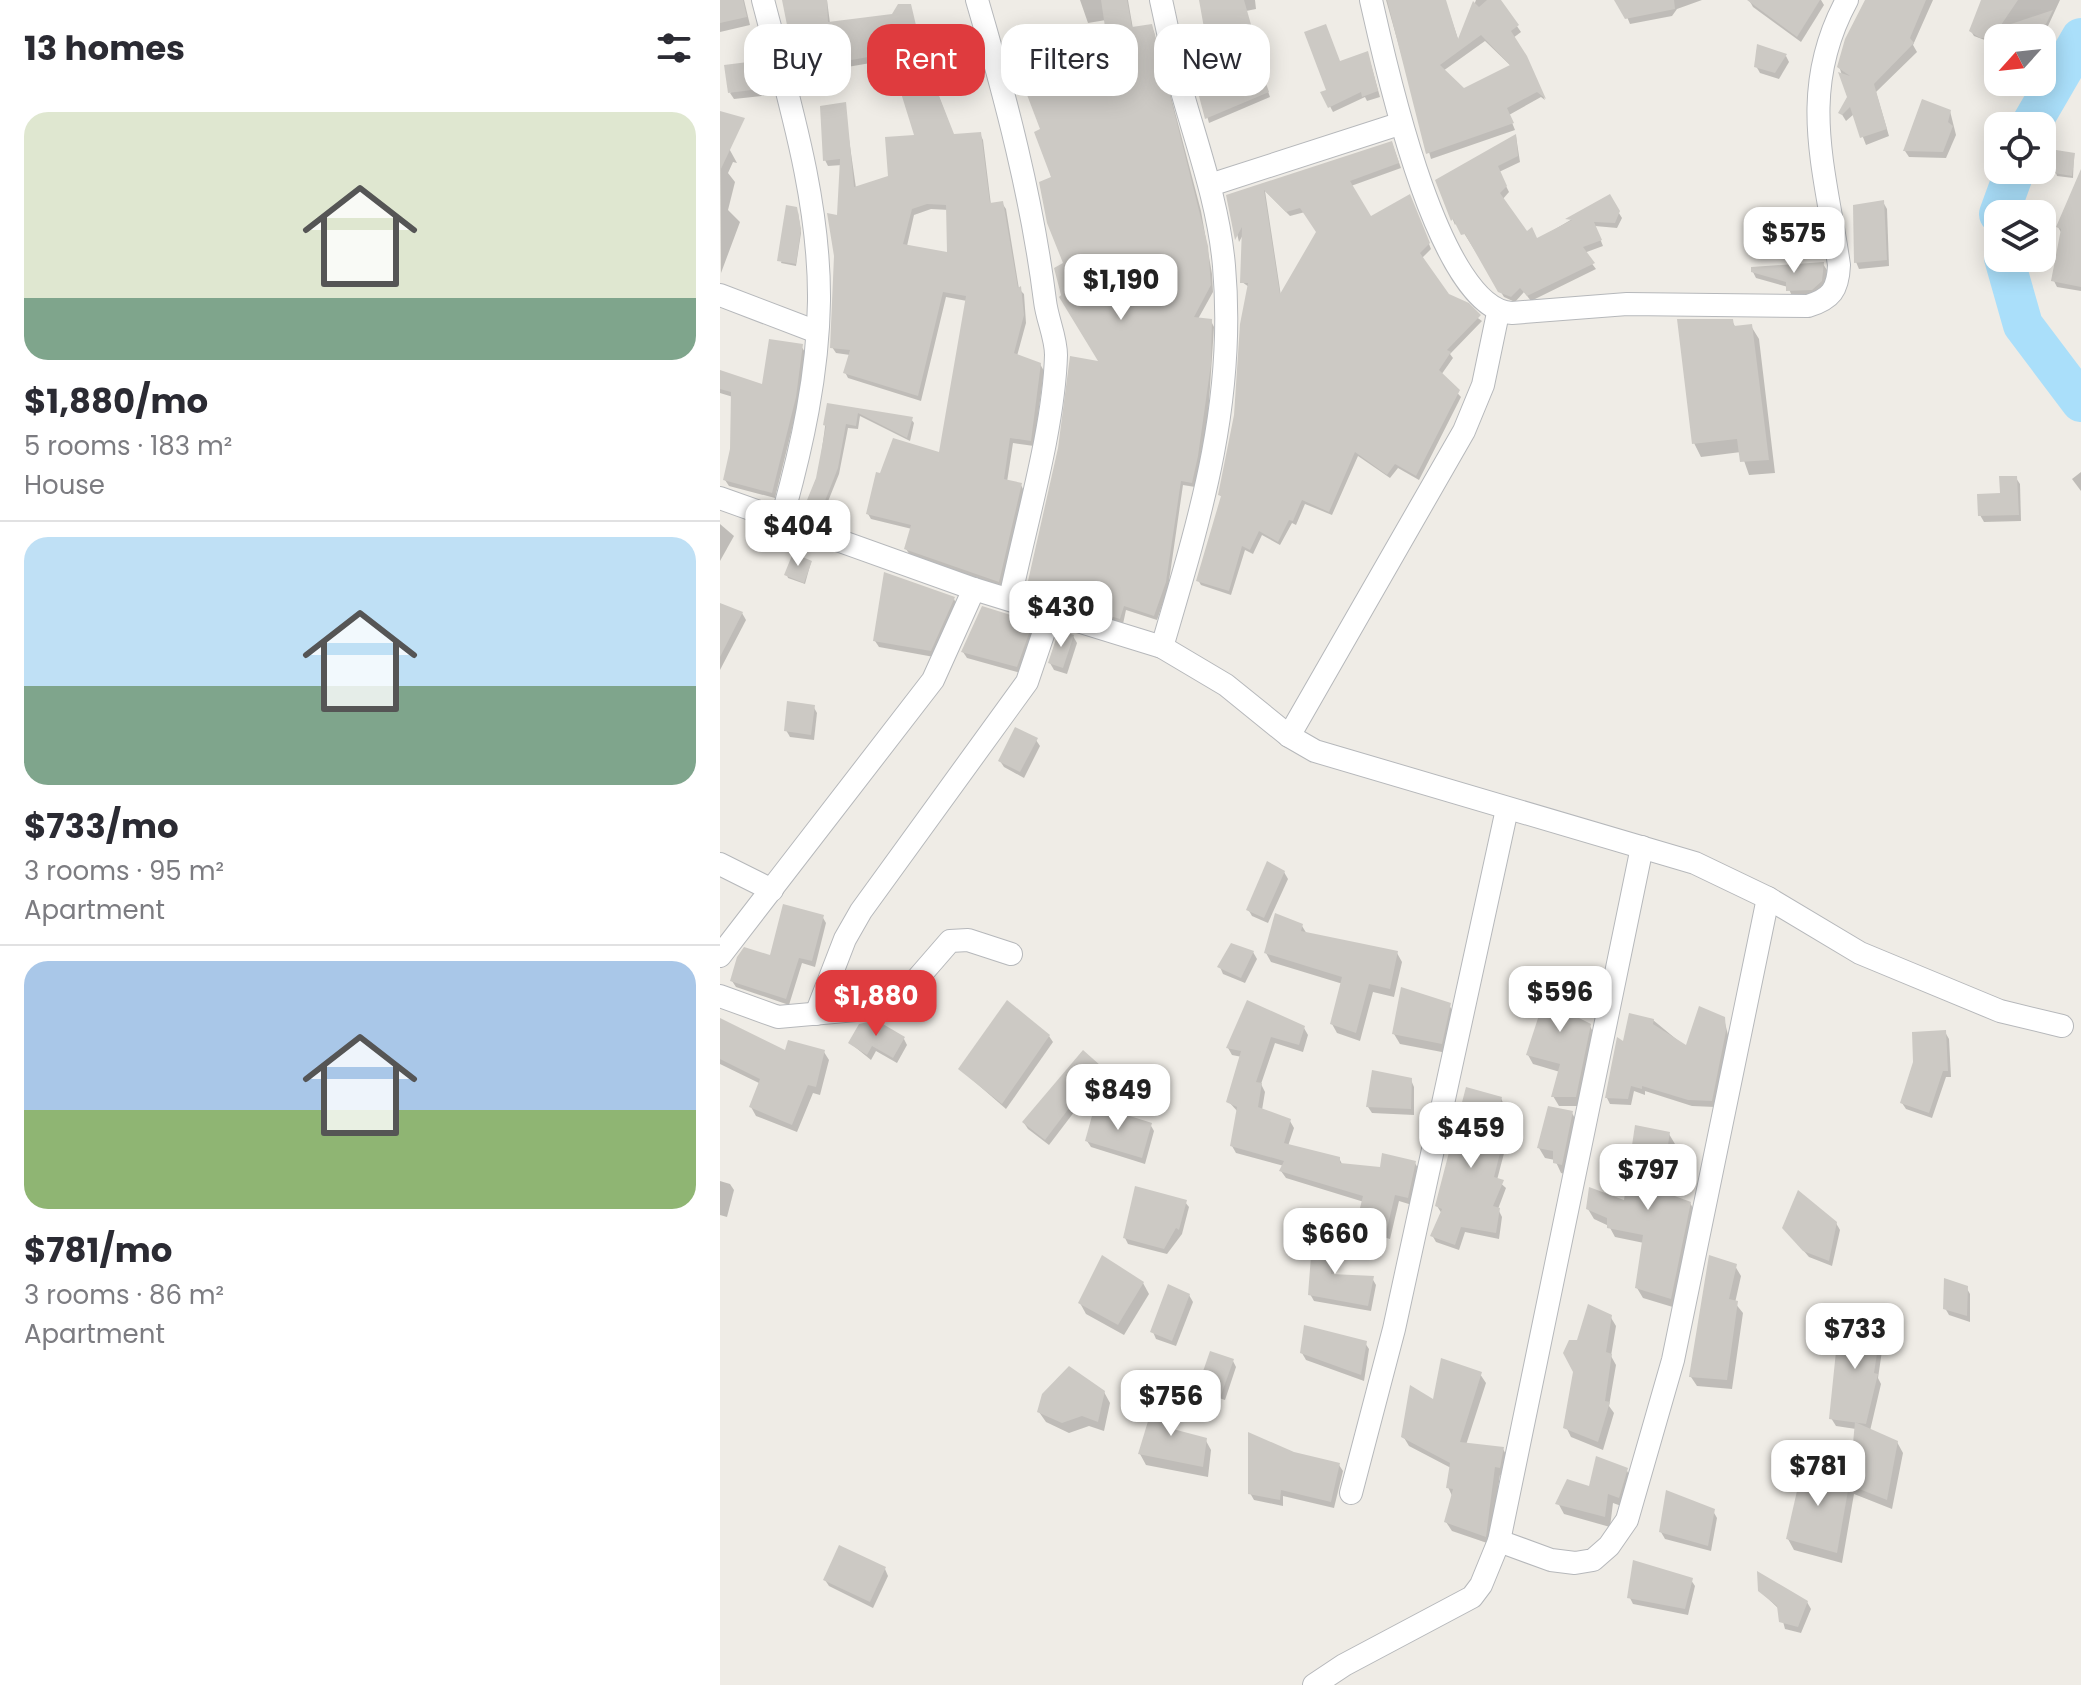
<!DOCTYPE html>
<meta charset="utf-8">
<style>
:root{--surface:#fff;--page:#f7f7f7;--text:#2b2b33;--muted:#7c7c81;--line:#e1e1e2;--accent:#df3b3e}
body{margin:0;font-family:Poppins,sans-serif;background:var(--page);color:var(--text);height:100vh;display:flex;flex-direction:column;font-size:30px;white-space:nowrap}
*{box-sizing:border-box;margin:0}
p{font-size:26px;color:var(--muted)}
.icon{flex:none;width:44px;height:44px;fill:none;stroke:currentColor;stroke-width:2;stroke-linecap:round;stroke-linejoin:round}
.map{position:relative;flex:1;overflow:hidden}
.sheet{display:flex;flex-direction:column;background:var(--surface);width:720px}
.sheet>*{flex:none}
.hud{position:absolute;left:24px;top:24px;width:760px;height:72px;display:flex;gap:16px}
.needle{width:52px;rotate:243deg}
.tools{position:absolute;left:1264px;top:24px;display:grid;gap:16px}
.tools a{display:grid;place-items:center;width:72px;height:72px;border-radius:16px;background:var(--surface);box-shadow:0 4px 20px #0003;font-size:40px}
.price{position:absolute;translate:-50% -68px;padding:0 18px;border-radius:16px;background:#fff;color:#222;font-size:26px;line-height:52px;filter:drop-shadow(0 2px 4px #0008)}
.price::after{content:'';position:absolute;left:50%;top:48px;width:24px;height:18px;margin-left:-12px;background:inherit;clip-path:polygon(0 0,100% 0,50% 100%)}
.price.active{background:var(--accent);color:#fff}
ul{padding:0;list-style:none}
li{display:grid;align-content:center;gap:16px;height:424px;padding:0 24px}
li+li{border-top:2px solid var(--line)}
li span{display:grid;place-items:center;height:248px;border-radius:24px;color:#555}
li>.icon{margin-inline-start:auto}
span .icon{width:144px;height:144px;fill:#fffc;stroke-width:1}
li b{font-size:34px}
h2{display:flex;justify-content:space-between;align-items:center;height:96px;padding:0 24px;font-size:34px}
.tag{padding:0 28px;border-radius:24px;background:var(--surface);box-shadow:0 4px 20px #0003;font-size:28px;line-height:72px}
.tag.active{background:var(--accent);color:#fff}
main{display:flex;flex:1;min-height:0}
.map>svg:first-child{display:block}
</style>
<main>
<section class="sheet">
<h2>13 homes<svg class="icon" aria-label="filters" viewBox="0 0 24 24"><path d="M4 7h16M4 17h16"/><circle cx="9" cy="7" r="2"/><circle cx="15" cy="17" r="2"/></svg></h2>
<ul>
<li><span style="background:linear-gradient(#dfe7d0 75%,#7fa58c 0)"><svg class="icon" aria-label="home" viewBox="0 0 24 24"><path d="M3 11l9-7 9 7M6 9v11h12V9"/></svg></span><div><b>$1,880/mo</b><p>5 rooms · 183 m²</p><p>House</p></div></li>
<li><span style="background:linear-gradient(#bfe0f5 60%,#7fa58c 0)"><svg class="icon" aria-label="home" viewBox="0 0 24 24"><path d="M3 11l9-7 9 7M6 9v11h12V9"/></svg></span><div><b>$733/mo</b><p>3 rooms · 95 m²</p><p>Apartment</p></div></li>
<li><span style="background:linear-gradient(#a9c7e8 60%,#8fb573 0)"><svg class="icon" aria-label="home" viewBox="0 0 24 24"><path d="M3 11l9-7 9 7M6 9v11h12V9"/></svg></span><div><b>$781/mo</b><p>3 rooms · 86 m²</p><p>Apartment</p></div></li>
</ul>
</section>
<div class="map">
<svg width="1361" height="1685" viewBox="0 0 1361 1685">
<rect width="100%" height="100%" fill="#efece6"/>
<!-- shadow -->
<g fill="#0003" fill-rule="evenodd">
<polygon points="0,0 24,0 30,25 0,32"/>
<path d="M81 0H107L110 23 173 16 190 6 206 63 234 136 260 134 263 140 271 205 282 203 286 209 299 289 304 294 306 323 297 356 320 364 324 371 314 446 293 443 287 482 301 485 304 491 282 587 190 555 186 549 192 529 151 519 148 514 221 455 247 301 226 297 201 401 128 378 125 372 130 355 116 353 112 347 122 165 108 166 105 160 124 104 136 188 170 177 197 137 180 83 172 85 169 79 168 60 81 75 78 69ZM211 209 229 210 230 254 187 246 194 215Z"/>
<polygon points="360,0 408,0 413,29 431,26 434,32 481,211 492,274 493,292 478,319 491,321 494,327 488,417 475,487 463,485 448,588 437,620 406,610 403,624 312,596 308,590 382,364 346,264 323,130 357,65 392,55 386,20 368,23"/>
<polygon points="480,0 535,0 536,9 526,11 537,47 533,49 550,97 489,123 465,37 486,29"/>
<path d="M666 0H725L739 42 756 0H779L801 32 793 38 810 65 825 100 821 97 789 115 795 130 711 159ZM765 41 791 66 744 90 723 71Z"/>
<polygon points="900,0 982,0 957,9 952,16 910,24"/>
<polygon points="1029,0 1101,0 1104,5 1081,42 1033,7"/>
<polygon points="1147,0 1213,0 1193,45 1197,52 1156,92 1169,136 1146,145 1134,114 1126,121 1121,113 1129,97 1119,66 1127,39"/>
<polygon points="1263,0 1340,0 1322,39 1278,38 1278,45 1254,36 1251,31"/>
<polygon points="648,54 660,97 647,101 645,97 613,112 603,93 608,91 620,63"/>
<polygon points="1066,56 1069,62 1059,79 1040,73 1036,66"/>
<polygon points="43,62 51,95 14,99 10,93"/>
<polygon points="1230,111 1236,135 1226,158 1189,157 1185,151"/>
<polygon points="0,132 17,163 13,162 8,173 15,182 8,210 20,222 1,273"/>
<polygon points="796,136 800,162 779,172 789,192 782,200 806,234 817,240 889,197 902,218 897,228 875,226 883,246 864,253 876,269 811,301 804,292 795,302 784,297 737,222 735,225 717,181"/>
<path d="M672 143 681 168 631 186 651 218 692 201 711 249 702 258 727 296 762 321 730 354 733 358 721 375 741 397 699 480 678 468 670 478 638 456 612 515 585 504 576 525 572 523 560 545 542 535 533 554 525 550 511 595 481 585 478 580 503 499 500 495 515 415 529 287 522 282 524 233 519 242 508 196ZM545 191 570 216 585 212 598 233 561 296Z"/>
<polygon points="1354,155 1353,178 1337,176 1336,173"/>
<polygon points="1361,179 1361,291 1337,287 1334,281 1342,234 1338,227"/>
<polygon points="1163,202 1167,209 1169,266 1139,269 1136,262"/>
<polygon points="78,212 81,233 76,266 61,263"/>
<polygon points="1103,264 1107,270 1105,288 1095,295 1072,296 1068,287 1036,278 1033,272"/>
<polygon points="1012,321 1016,328 1031,326 1039,339 1055,473 1029,475 1021,452 981,457 974,443"/>
<polygon points="81,346 85,352 78,404 55,498 9,486 5,480 12,449 13,397 0,393 0,371 43,387"/>
<polygon points="108,405 191,419 194,423 190,441 140,416 138,429 128,428 119,474 103,514 88,505 98,478"/>
<polygon points="1361,472 1361,491 1352,479"/>
<polygon points="1296,478 1300,484 1301,521 1264,522 1260,515"/>
<polygon points="0,524 14,536 0,561"/>
<polygon points="91,562 85,584 68,578 67,575"/>
<polygon points="234,599 237,605 214,657 159,647 155,641"/>
<polygon points="0,605 22,613 26,620 0,670"/>
<polygon points="311,623 315,630 301,673 247,658 243,652"/>
<polygon points="353,636 357,643 347,674 334,670 330,663"/>
<polygon points="93,706 97,713 94,740 70,737 66,730"/>
<polygon points="316,740 320,746 304,778 284,767 280,761"/>
<polygon points="564,872 568,879 548,923 532,916 528,909"/>
<polygon points="102,916 106,923 95,967 82,963 69,1005 16,987 12,981 51,958"/>
<polygon points="582,926 587,934 677,953 682,962 674,997 653,992 640,1041 617,1033 612,1024 623,984 551,962 546,953"/>
<polygon points="533,952 537,959 525,983 503,974 500,967"/>
<polygon points="856,981 861,991 853,1017 870,1026 875,1036 861,1106 839,1106 833,1096 840,1072 813,1064 808,1055 821,1017 817,1011"/>
<polygon points="729,1005 735,1015 727,1053 680,1044 674,1034"/>
<polygon points="1004,1019 1009,1039 995,1107 972,1106 925,1091 925,1095 914,1091 911,1105 890,1104 887,1098 905,1044 933,1020 967,1048"/>
<polygon points="0,1020 66,1053 104,1052 109,1060 100,1095 93,1093 77,1132 36,1116 31,1107 41,1084 0,1064"/>
<polygon points="584,1028 588,1035 583,1052 555,1043 541,1084 545,1092 542,1110 570,1121 574,1128 568,1146 619,1158 623,1166 662,1169 695,1163 699,1170 692,1205 679,1201 670,1239 642,1231 638,1224 644,1202 566,1178 561,1171 564,1166 516,1153 512,1146 518,1112 509,1102 522,1057 512,1055 508,1048"/>
<polygon points="1225,1032 1229,1039 1231,1077 1226,1077 1212,1118 1186,1109 1182,1103 1195,1062"/>
<polygon points="329,1036 333,1042 286,1109 240,1069"/>
<polygon points="184,1039 187,1045 177,1063 156,1051 151,1060 130,1043"/>
<polygon points="380,1067 383,1074 329,1145 308,1129 304,1123"/>
<polygon points="691,1080 694,1087 694,1115 652,1113 648,1107"/>
<polygon points="781,1098 784,1105 777,1134 787,1142 777,1180 786,1188 778,1209 782,1217 779,1239 745,1232 739,1250 716,1242 712,1235 722,1214 717,1206"/>
<polygon points="852,1113 858,1124 848,1175 841,1173 835,1160 825,1158 819,1148"/>
<polygon points="430,1124 434,1131 425,1164 371,1147 367,1141"/>
<polygon points="949,1134 955,1144 947,1196 970,1203 976,1213 956,1308 923,1298 917,1288 924,1243 895,1237 889,1226 874,1219 868,1209 906,1203"/>
<polygon points="0,1181 10,1184 14,1190 7,1217 0,1215"/>
<polygon points="465,1202 469,1207 462,1234 447,1254 408,1244 405,1238"/>
<polygon points="1116,1223 1120,1230 1112,1266 1089,1257 1064,1228"/>
<polygon points="612,1238 616,1245 614,1276 652,1278 656,1285 651,1311 594,1301 590,1294"/>
<polygon points="1015,1266 1021,1276 1015,1303 1023,1313 1012,1389 977,1386 971,1377"/>
<polygon points="423,1283 429,1294 404,1335 366,1314 360,1303"/>
<polygon points="1246,1287 1250,1294 1250,1322 1229,1315 1225,1308"/>
<polygon points="469,1295 473,1302 456,1346 436,1339 433,1332"/>
<polygon points="1160,1313 1164,1321 1156,1342 1162,1351 1158,1378 1161,1384 1150,1431 1177,1442 1183,1453 1172,1509 1134,1494 1122,1563 1074,1550 1068,1539 1086,1460 1130,1489 1136,1429 1116,1426 1111,1418 1138,1338"/>
<polygon points="890,1316 896,1326 891,1356 896,1365 889,1406 894,1413 883,1450 851,1437 846,1427"/>
<polygon points="645,1343 649,1349 644,1381 586,1360 582,1353"/>
<polygon points="513,1361 516,1367 505,1400 484,1393 480,1386"/>
<polygon points="760,1374 766,1383 746,1445 783,1449 788,1458 784,1476 780,1475 770,1544 732,1531 726,1522 733,1498 728,1487 731,1468 689,1446 683,1436 715,1402"/>
<polygon points="384,1392 390,1403 384,1431 369,1426 349,1433 326,1422 319,1412"/>
<polygon points="451,1400 457,1410 455,1432 485,1439 491,1450 488,1477 426,1465 420,1454"/>
<polygon points="573,1454 619,1465 623,1471 614,1508 563,1496 563,1506 534,1500 530,1493"/>
<polygon points="906,1469 912,1480 904,1507 893,1503 890,1527 844,1514 838,1503"/>
<polygon points="993,1511 997,1518 991,1551 945,1539 941,1532"/>
<polygon points="165,1569 168,1576 153,1608 109,1586 105,1580"/>
<polygon points="971,1580 975,1586 968,1615 913,1604 910,1598"/>
<polygon points="1040,1591 1087,1602 1091,1609 1081,1633 1065,1629 1060,1610"/>
</g>
<g fill="none" stroke-linecap="round" stroke-linejoin="round">
<!-- river -->
<g stroke="#aadffa" stroke-width="40">
<polyline points="1310,126 1361,38"/>
<polyline points="1279,214 1295,170"/>
<polyline points="1284,258 1303,325 1361,402"/>
</g>
</g>
<!-- building -->
<g fill="#ccc9c4" fill-rule="evenodd">
<polygon points="0,0 23,0 27,17 0,23"/>
<path d="M62 0H107L108 22 172 14 178 4H191L203 55 234 134 261 132 270 203 283 201 298 288 301 286 304 315 294 353 321 363 311 441 290 438 284 479 302 483 279 582 184 549 191 525 146 514 156 472 160 473 173 438 219 452 246 296 223 292 198 396 123 373 130 350 110 348 114 256 107 213 117 215 120 159 103 161 100 106 126 102 134 187 168 176 165 137 194 135 176 77 167 80 165 54 76 70ZM207 204 226 205 227 252 183 244 192 209Z"/>
<polygon points="381,0 407,0 412,27 432,24 488,246 491,285 474,317 492,319 491,364 478,456 472,483 461,481 446,582 434,616 404,606 400,619 306,590 338,448 350,356 378,361 339,297 341,295 334,268 343,263 327,223 319,182 331,177 314,132 320,129 301,79 356,59 357,63 389,54"/>
<polygon points="479,0 524,0 536,42 532,43 549,92 485,119 463,35 484,28"/>
<path d="M667 0H726L738 39 753 1 759 7 767 0H781L799 25 791 31 807 56 826 99 817 92 787 108 794 123 706 154ZM761 35 790 65 744 88 720 65Z"/>
<polygon points="894,0 954,0 955,9 905,19"/>
<polygon points="1027,0 1100,0 1077,37"/>
<polygon points="1145,0 1206,0 1190,38 1194,43 1154,84 1167,129 1140,138 1130,107 1122,115 1118,113 1127,97 1118,72 1130,76 1117,67 1125,39"/>
<polygon points="1261,0 1298,0 1279,28 1333,10 1319,38 1260,38 1249,31"/>
<polygon points="606,24 620,61 648,51 658,91 642,97 641,92 608,108 600,92 606,90 584,32"/>
<polygon points="1037,44 1067,54 1055,73 1034,67"/>
<polygon points="44,60 49,88 8,93 4,65"/>
<polygon points="1202,99 1231,110 1228,122 1233,126 1223,152 1183,151"/>
<polygon points="0,111 25,118 0,171"/>
<polygon points="796,134 798,156 778,166 787,186 780,193 807,231 812,227 817,238 852,220 845,219 890,194 900,211 895,223 874,222 882,240 863,247 875,263 807,296 800,288 791,297 778,292 745,234 741,235 733,219 731,221 715,180"/>
<path d="M672 141 679 163 630 181 651 216 690 194 710 243 700 253 729 294 749 303 761 315 727 350 731 352 719 370 740 390 696 476 675 464 667 475 635 452 609 512 582 500 573 521 569 520 558 542 539 531 530 550 522 546 509 591 476 581 501 496 498 495 514 415 520 324 528 283H520L522 227 515 240 506 195ZM544 190 566 212 580 208 596 232 560 294Z"/>
<polygon points="1336,150 1355,153 1352,176 1334,173"/>
<polygon points="1361,169 1361,287 1331,281 1341,229 1336,227"/>
<polygon points="1164,200 1167,260 1134,263 1133,205"/>
<polygon points="66,205 77,207 81,229 76,264 57,261"/>
<polygon points="1104,262 1102,281 1092,290 1066,291 1066,282 1031,272 1031,267"/>
<polygon points="957,319 1013,319 1014,326 1032,324 1049,460 1020,462 1017,439 972,444"/>
<polygon points="49,339 83,344 76,397 52,493 3,480 10,449 11,392 0,389 0,370 42,384"/>
<polygon points="107,403 193,417 187,438 138,413 136,426 126,424 118,468 101,511 85,505 96,478 106,426 103,425"/>
<polygon points="1279,476 1297,476 1299,515 1258,516 1257,494 1280,493"/>
<polygon points="73,553 92,561 84,583 64,575"/>
<polygon points="164,572 235,597 211,651 153,641"/>
<polygon points="0,603 23,612 0,657"/>
<polygon points="262,606 313,622 297,667 241,652"/>
<polygon points="339,630 354,635 343,668 328,663"/>
<polygon points="67,701 95,705 91,735 64,731"/>
<polygon points="295,727 318,738 300,772 278,761"/>
<polygon points="547,861 565,871 544,918 526,910"/>
<polygon points="63,904 104,915 92,961 79,958 66,999 10,981 17,957 24,947 50,955"/>
<polygon points="555,913 583,924 581,931 678,951 670,989 649,984 636,1033 610,1024 622,977 544,953"/>
<polygon points="511,943 534,951 521,978 497,967"/>
<polygon points="827,970 857,979 847,1012 871,1024 856,1097 831,1097 840,1064 806,1055 820,1012 815,1011"/>
<polygon points="681,987 731,1003 722,1044 672,1034"/>
<polygon points="287,1000 330,1035 282,1104 238,1069"/>
<polygon points="527,1000 585,1026 579,1045 551,1037 536,1082 542,1083 538,1107 571,1119 564,1143 620,1157 620,1163 660,1167 662,1153 696,1161 688,1198 675,1195 666,1233 636,1224 643,1196 559,1171 564,1161 510,1146 517,1107 506,1102 521,1051 506,1048"/>
<polygon points="979,1006 1005,1017 1006,1031 992,1101 968,1100 922,1086 922,1089 911,1086 908,1099 885,1098 897,1037 903,1041 909,1013 934,1019 933,1024 966,1045"/>
<polygon points="0,1018 65,1050 68,1040 105,1050 96,1087 88,1085 72,1125 29,1107 40,1079 0,1059"/>
<polygon points="156,1020 185,1037 173,1058 152,1046 147,1055 128,1043 139,1024"/>
<polygon points="1226,1030 1228,1071 1223,1071 1209,1113 1180,1103 1193,1062 1192,1032"/>
<polygon points="363,1050 381,1066 325,1140 302,1122"/>
<polygon points="652,1070 692,1078 691,1109 646,1107"/>
<polygon points="746,1087 782,1097 773,1131 785,1133 774,1177 784,1180 773,1206 780,1208 776,1233 741,1227 735,1245 710,1236 722,1209 715,1206"/>
<polygon points="375,1105 432,1123 422,1158 365,1141"/>
<polygon points="828,1106 853,1111 842,1165 833,1163 833,1151 817,1148"/>
<polygon points="915,1125 950,1132 941,1191 971,1202 951,1299 915,1288 923,1235 887,1228 887,1218 866,1209 869,1187 904,1200"/>
<polygon points="415,1186 467,1200 459,1230 456,1228 444,1249 403,1238"/>
<polygon points="1078,1190 1117,1222 1109,1261 1083,1251 1062,1228"/>
<polygon points="593,1230 613,1237 611,1274 654,1276 648,1306 588,1295"/>
<polygon points="382,1255 424,1282 398,1325 358,1303"/>
<polygon points="989,1255 1017,1264 1009,1299 1018,1301 1007,1380 969,1377"/>
<polygon points="1224,1278 1248,1286 1247,1316 1223,1309"/>
<polygon points="448,1284 470,1294 452,1341 430,1332"/>
<polygon points="868,1304 892,1315 886,1352 892,1354 885,1401 890,1402 878,1442 843,1428 853,1372 843,1353 849,1340 857,1340"/>
<polygon points="1142,1304 1161,1312 1150,1339 1159,1341 1154,1373 1158,1374 1146,1424 1109,1419 1118,1332 1137,1336"/>
<polygon points="584,1325 647,1341 641,1375 580,1353"/>
<polygon points="490,1351 514,1359 501,1395 478,1386"/>
<polygon points="721,1358 762,1372 740,1442 784,1447 780,1468 775,1467 766,1537 724,1522 733,1489 726,1488 730,1463 681,1437 690,1385 713,1399"/>
<polygon points="349,1366 385,1391 378,1422 362,1416 342,1423 317,1412 322,1394"/>
<polygon points="436,1395 452,1398 449,1428 487,1438 483,1467 418,1454"/>
<polygon points="1135,1422 1178,1441 1167,1500 1129,1485"/>
<polygon points="528,1432 574,1452 620,1463 611,1502 561,1490 560,1500 528,1494"/>
<polygon points="876,1456 908,1468 899,1498 888,1494 885,1517 835,1504 847,1479 869,1486"/>
<polygon points="1085,1456 1129,1485 1117,1553 1066,1539"/>
<polygon points="946,1490 995,1509 988,1546 939,1532"/>
<polygon points="119,1545 166,1567 150,1602 103,1580"/>
<polygon points="913,1560 973,1578 965,1609 907,1598"/>
<polygon points="1037,1571 1088,1601 1078,1627 1059,1622 1057,1606 1038,1591"/>
</g>
<g fill="none" stroke-linecap="round" stroke-linejoin="round">
<!-- minor casing -->
<g stroke="#b6b8bb" stroke-width="24">
<g id="minor">
<path d="M43 0C68 97 100 199 99 301 98 374 82 447 62 518"/>
<path d="M257 0C286 99 312 198 325 301 327 319 336 337 336 355 334 428 305 526 290 599"/>
<path d="M441 0C448 31 454 64 463 95 479 151 499 207 504 266 516 402 480 518 442 647"/>
<path d="M651 0C665 62 718 310 792 313L907 304 1088 306C1111 299 1118 290 1119 265 1105 168 1077 92 1127 0"/>
<polyline points="490,185 679,124"/>
<polyline points="0,295 97,332"/>
<polyline points="0,498 254,589 442,647 506,685 569,736 595,751 975,863 1048,898 1140,953 1280,1011 1342,1026"/>
<polyline points="569,736 744,431 763,385 778,313"/>
<polyline points="0,864 52,890"/>
<polyline points="0,956 213,680 254,589"/>
<polyline points="0,996 58,1017 147,1009 184,994 230,941 248,940 291,954"/>
<polyline points="96,1014 125,939 141,911 307,682 330,614"/>
<polyline points="631,1493 674,1329 787,809"/>
<polyline points="779,1541 831,1560 855,1563 873,1560 889,1546 907,1520 953,1360 1048,898"/>
<polyline points="594,1685 624,1665 752,1597 761,1585 779,1541 922,847"/>
</g>
</g>
<!-- minor -->
<use href="#minor" stroke="#fff" stroke-width="22"/>
</g>
</svg>
<div class="tools">
<a><svg class="needle" viewBox="-14 -14 28 28"><path d="M0-13l5 13h-10z" fill="#e53935"/><path d="M0 13l5-13h-10z" fill="#7c7c81"/></svg></a>
<a><svg class="icon" aria-label="locate" viewBox="0 0 24 24"><circle cx="12" cy="12" r="6"/><path d="M12 2v4M12 18v4M2 12h4M18 12h4"/></svg></a>
<a><svg class="icon" aria-label="layers" viewBox="0 0 24 24"><path d="M12 4l9 5-9 5-9-5zM3 14l9 5 9-5"/></svg></a>
</div>
<b class="price" style="left:1074px;top:275px">$575</b>
<b class="price" style="left:401px;top:322px">$1,190</b>
<b class="price" style="left:78px;top:568px">$404</b>
<b class="price" style="left:341px;top:649px">$430</b>
<b class="price" style="left:840px;top:1034px">$596</b>
<b class="price active" style="left:156px;top:1038px">$1,880</b>
<b class="price" style="left:398px;top:1132px">$849</b>
<b class="price" style="left:751px;top:1170px">$459</b>
<b class="price" style="left:928px;top:1212px">$797</b>
<b class="price" style="left:615px;top:1276px">$660</b>
<b class="price" style="left:1135px;top:1371px">$733</b>
<b class="price" style="left:451px;top:1438px">$756</b>
<b class="price" style="left:1098px;top:1508px">$781</b>
<div class="hud">
<a class="tag">Buy</a>
<a class="tag active">Rent</a>
<a class="tag">Filters</a>
<a class="tag">New</a>
</div>
</div>
</main>
